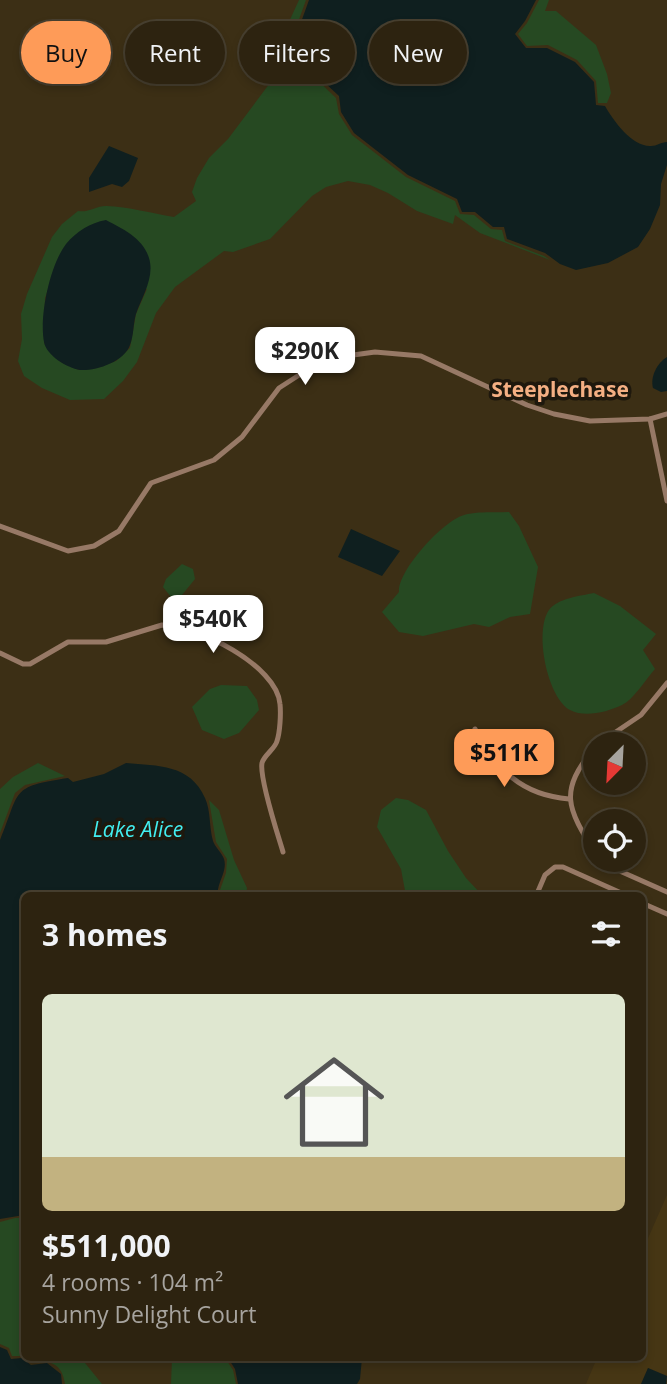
<!DOCTYPE html>
<meta charset="utf-8">
<style>
:root{--surface:#2d2310;--page:#392f1e;--text:#f1f3f6;--muted:#a7a49f;--line:#484030;--accent:#fe9b58}
body{margin:0;font-family:"Open Sans",sans-serif;background:var(--page);color:var(--text);height:100vh;display:flex;flex-direction:column;font-size:26px;white-space:nowrap}
*{box-sizing:border-box;margin:0}
p{font-size:23px;color:var(--muted)}
.icon{flex:none;width:38px;height:38px;fill:none;stroke:currentColor;stroke-width:2;stroke-linecap:round;stroke-linejoin:round}
.map{position:relative;flex:1;overflow:hidden}
.sheet{position:absolute;left:21px;top:892px;width:625px;height:469px;display:flex;flex-direction:column;background:var(--surface);border-radius:10px;box-shadow:0 4px 10px #0003,0 0 0 2px var(--line)}
.sheet>*{flex:none}
.banner{position:absolute;left:21px;top:21px;width:626px;height:63px;display:flex;gap:14px}
.needle{width:46px;rotate:204deg}
.fabs{position:absolute;left:583px;top:732px;display:grid;gap:14px}
.fabs a{display:grid;place-items:center;width:63px;height:63px;border-radius:50%;background:var(--surface);box-shadow:0 4px 10px #0003,0 0 0 2px var(--line);font-size:35px}
.price{position:absolute;translate:-50% -60px;padding:0 16px;border-radius:14px;background:#fff;color:#222;font-size:23px;line-height:46px;filter:drop-shadow(0 2px 4px #0008)}
.price::after{content:'';position:absolute;left:50%;top:42px;width:21px;height:16px;margin-left:-10px;background:inherit;clip-path:polygon(0 0,100% 0,50% 100%)}
.price.active{background:var(--accent);color:#111}
ul{padding:0;list-style:none}
li{display:grid;align-content:center;gap:14px;height:371px;padding:0 21px}
li span{display:grid;place-items:center;height:217px;border-radius:10px;color:#555}
li>.icon{margin-inline-start:auto}
span .icon{width:126px;height:126px;fill:#fffc;stroke-width:1}
li b{font-size:30px}
h2{display:flex;justify-content:space-between;align-items:center;height:84px;padding:0 21px;font-size:30px}
.tag{padding:0 24px;border-radius:32px;background:var(--surface);box-shadow:0 4px 10px #0003,0 0 0 2px var(--line);font-size:24px;line-height:63px}
.tag.active{background:var(--accent);color:#111}
.map>svg:first-child{display:block}
</style>
<div class="map">
<svg width="667" height="1384" viewBox="0 0 667 1384">
<rect width="100%" height="100%" fill="#3c2f15"/>
<!-- built -->
<polygon fill="#463614" points="667,1195 667,1376 648,1368 641,1384 586,1384 597,1358 642,1358 642,1252"/>
<!-- green -->
<g fill="#264922" fill-rule="evenodd">
<path d="M299 0H306L297 25 304 42 299 52 308 71 336 98 339 114 352 135 406 177 455 201 460 214 474 215 491 229 502 230 505 241 544 256 550 260 480 233 455 215 453 224 417 211 388 193 370 185 348 181 326 187 312 196 270 239 233 252 224 251 175 287 156 313 137 362 123 381 104 399 70 400 42 388 24 376 18 361 22 339 21 314 27 294 52 237 62 224 78 211C88 213 96 206 106 206 129 207 151 213 174 217L196 201 192 192 197 178 209 158 228 139 273 79 282 37ZM59 258 147 289 136 314 130 348 116 361 97 368 79 370 61 362 44 343 45 298Z"/>
<polygon points="539,0 549,0 545,11 556,11 596,45 607,74 611,93 607,103 598,103 596,81 577,60 548,45 527,46 518,34 527,23"/>
<path d="M509 512 519 526 538 567 530 614 510 617 489 627 474 624 423 636 399 632 382 612 399 592C398 570 443 521 464 515 478 511 495 513 509 512Z"/>
<polygon points="182,564 193,569 195,579 182,595 171,597 163,587 166,579"/>
<path d="M594 593 620 606 656 634 643 650 655 669C645 680 634 699 622 705 607 712 585 718 570 710 547 697 534 631 549 610 558 598 580 596 594 593Z"/>
<polygon points="221,685 247,686 257,700 259,710 239,733 224,739 202,730 192,707 210,689"/>
<polygon points="38,763 65,776 25,785 15,793 0,833 0,789 13,777"/>
<polygon points="396,798 408,800 426,810 448,851 466,878 483,896 406,896 401,869 377,827 381,810"/>
<polygon points="209,800 219,810 234,860 247,888 246,896 221,896 220,890 226,873 227,859 216,842"/>
<polygon points="15,1218 24,1218 24,1356 12,1356 9,1348 0,1344 0,1222"/>
<path d="M26 1358H81L102 1384H65C62 1363 50 1360 32 1362Z"/>
<polygon points="172,1358 225,1358 233,1370 236,1384 171,1384"/>
</g>
<!-- water -->
<g fill="#0f1f1f">
<path d="M309 0H536L525 21 515 34 526 48H547L575 62 594 82 596 105 605 106C613 120 632 147 651 146 657 146 661 142 667 142V165L661 184 660 205 650 229 638 247 608 263 576 270 560 264 545 253 507 239 504 227H493L475 212H462L457 199 408 175 354 133 341 112 339 96 310 69 302 52 307 42 300 25Z"/>
<polygon points="109,146 138,158 129,181 122,187 112,184 89,192 89,178"/>
<path d="M106 220C123 229 143 238 149 258 155 277 142 297 136 314 133 324 134 335 130 345 124 362 96 371 80 370 67 368 46 355 44 342 39 316 50 265 66 244 77 231 90 223 106 220Z"/>
<path d="M667 357V391L661 392 653 388C650 377 657 363 667 357Z"/>
<polygon points="351,529 400,551 382,576 338,557"/>
<path d="M126 763C158 766 190 764 205 798 211 811 209 827 213 841 215 847 222 853 224 859 228 872 216 883 218 896H24V1215L0 1219V840C21 790 9 787 68 778L73 782 104 774Z"/>
<polygon points="0,1347 7,1350 11,1359 22,1358 31,1365 47,1363 61,1374 62,1384 0,1384"/>
<polygon points="228,1358 362,1358 360,1379 357,1384 238,1384 235,1369"/>
<polygon points="648,1368 667,1376 666,1384 641,1384"/>
</g>
<g fill="none" stroke-linecap="round" stroke-linejoin="round">
<!-- minor -->
<g stroke="#977966" stroke-width="5">
<polyline points="650,419 667,501"/>
<polyline points="0,526 68,551 94,546 119,531 151,483 214,460 242,437 279,388 324,359 375,352 421,356 527,405 554,414 590,421 650,419 667,414"/>
<path d="M0 653 23 664H30L68 642H106L162 625C196 625 277 665 280 704 281 714 280 732 277 741 275 749 264 755 262 763 259 778 278 835 283 852"/>
<path d="M475 729C496 769 521 795 569 799"/>
<polyline points="598,744 641,715 667,683"/>
<path d="M595 747C558 792 567 807 595 853"/>
<polyline points="604,859 622,872 667,892"/>
<polyline points="536,896 545,875 555,867 563,867 628,896"/>
<polyline points="642,903 667,914"/>
</g>
</g>
<g text-anchor="middle" stroke-width="7" stroke-linejoin="round" paint-order="stroke">
<!-- neighbourhood labels -->
<g font-size="21" font-weight="bold" fill="#f4af83" stroke="#1e180d">
<text x="560" y="397">Steeplechase</text>
</g>
<!-- water labels -->
<g font-size="21" font-style="italic" fill="#42eef0" stroke="#1e180d">
<text x="138" y="837">Lake Alice</text>
</g>
</g>
</svg>
<div class="fabs">
<a><svg class="needle" viewBox="-14 -14 28 28"><path d="M0-13l5 13h-10z" fill="#e53935"/><path d="M0 13l5-13h-10z" fill="#a7a49f"/></svg></a>
<a><svg class="icon" aria-label="locate" viewBox="0 0 24 24"><circle cx="12" cy="12" r="6"/><path d="M12 2v4M12 18v4M2 12h4M18 12h4"/></svg></a>
</div>
<b class="price" style="left:305px;top:387px">$290K</b>
<b class="price" style="left:213px;top:655px">$540K</b>
<b class="price active" style="left:504px;top:789px">$511K</b>
<div class="banner">
<a class="tag active">Buy</a>
<a class="tag">Rent</a>
<a class="tag">Filters</a>
<a class="tag">New</a>
</div>
<section class="sheet">
<h2>3 homes<svg class="icon" aria-label="filters" viewBox="0 0 24 24"><path d="M4 7h16M4 17h16"/><circle cx="9" cy="7" r="2"/><circle cx="15" cy="17" r="2"/></svg></h2>
<ul>
<li><span style="background:linear-gradient(#dfe7d0 75%,#c2b280 0)"><svg class="icon" aria-label="home" viewBox="0 0 24 24"><path d="M3 11l9-7 9 7M6 9v11h12V9"/></svg></span><div><b>$511,000</b><p>4 rooms · 104 m²</p><p>Sunny Delight Court</p></div></li>
</ul>
</section>
</div>
